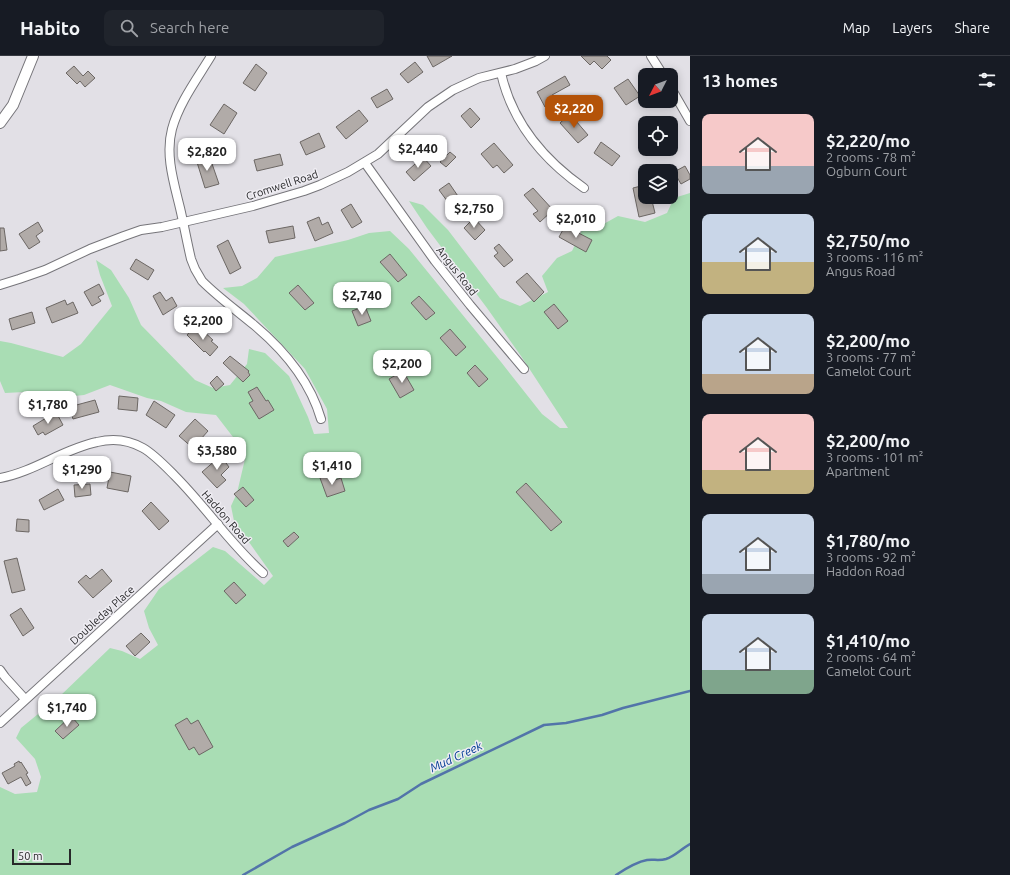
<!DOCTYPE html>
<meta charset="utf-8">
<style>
:root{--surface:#171b24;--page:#20242c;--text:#f1f3f6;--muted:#9ea1a6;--line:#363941;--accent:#b45309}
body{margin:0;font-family:Ubuntu,sans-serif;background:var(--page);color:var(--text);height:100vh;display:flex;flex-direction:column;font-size:15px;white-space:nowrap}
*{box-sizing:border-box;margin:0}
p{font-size:13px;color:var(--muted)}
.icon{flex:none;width:22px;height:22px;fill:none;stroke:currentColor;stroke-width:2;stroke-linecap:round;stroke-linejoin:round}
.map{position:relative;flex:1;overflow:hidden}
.panel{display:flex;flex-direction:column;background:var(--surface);width:320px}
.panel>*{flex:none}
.needle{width:26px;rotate:228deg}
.buttons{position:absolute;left:638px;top:12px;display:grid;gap:8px}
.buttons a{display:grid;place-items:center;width:40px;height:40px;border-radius:8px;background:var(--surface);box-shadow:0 2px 10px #0003;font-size:20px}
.scale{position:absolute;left:12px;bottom:10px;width:59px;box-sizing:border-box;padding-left:4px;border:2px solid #28282a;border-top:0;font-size:11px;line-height:14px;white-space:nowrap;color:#28282a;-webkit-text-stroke:3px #efedf3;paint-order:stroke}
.price{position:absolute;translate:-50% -34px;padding:0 9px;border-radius:8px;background:#fff;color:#222;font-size:13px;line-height:26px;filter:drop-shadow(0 1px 2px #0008)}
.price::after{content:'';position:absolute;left:50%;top:24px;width:12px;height:9px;margin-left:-6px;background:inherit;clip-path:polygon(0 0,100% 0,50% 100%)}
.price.active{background:var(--accent);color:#fff}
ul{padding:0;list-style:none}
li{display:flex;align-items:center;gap:12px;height:100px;padding:0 12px}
li span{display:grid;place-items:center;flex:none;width:112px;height:80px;border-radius:8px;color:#555}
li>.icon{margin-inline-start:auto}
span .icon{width:48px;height:48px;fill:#fffc;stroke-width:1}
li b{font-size:17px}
h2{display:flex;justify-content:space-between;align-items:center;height:48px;padding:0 12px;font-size:17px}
header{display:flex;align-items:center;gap:24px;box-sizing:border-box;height:56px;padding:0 20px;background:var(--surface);border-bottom:1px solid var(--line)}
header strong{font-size:19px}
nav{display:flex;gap:22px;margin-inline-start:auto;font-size:14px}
.search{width:280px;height:36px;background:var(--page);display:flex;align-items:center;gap:10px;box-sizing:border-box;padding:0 14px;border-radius:8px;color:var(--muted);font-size:15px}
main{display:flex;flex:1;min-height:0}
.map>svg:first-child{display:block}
</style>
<header>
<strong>Habito</strong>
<div class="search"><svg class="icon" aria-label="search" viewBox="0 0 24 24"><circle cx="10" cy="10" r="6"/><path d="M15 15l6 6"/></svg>Search here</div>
<nav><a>Map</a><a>Layers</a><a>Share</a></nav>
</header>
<main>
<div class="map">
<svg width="690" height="819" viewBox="0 0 690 819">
<rect width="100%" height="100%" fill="#e2e0e6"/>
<!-- green -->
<polygon fill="#a9ddb4" points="690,137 690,819 0,819 0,731 15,738 37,736 41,721 35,703 16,682 21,672 60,640 110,592 122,595 140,603 158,589 149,572 144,555 159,533 213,491 225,495 264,529 273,520 234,465 231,450 237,437 245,403 233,381 216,359 186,356 161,345 147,342 110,329 84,339 55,342 44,335 5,337 0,325 0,285 11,287 63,301 81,288 112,250 100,219 96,204 111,214 129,242 141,269 195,324 213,332 230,329 247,308 249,293 265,297 289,320 308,361 314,378 329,377 327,353 305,313 244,248 223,232 242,230 257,222 275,201 348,184 369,177 390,175 409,193 501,306 542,358 560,372 568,372 521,300 487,252 427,172 409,145 423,149 448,174 500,242 520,250 548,236 542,220 557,202 572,195 583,172 600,170 618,160 645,166 667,157 674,142"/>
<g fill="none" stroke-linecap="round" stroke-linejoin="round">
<!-- stream -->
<g stroke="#5274a9" stroke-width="2.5">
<polyline points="243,819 292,791 345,767 369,754 398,743 421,728 544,669 566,667 602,659 623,652 690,635"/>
<path d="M616 819C625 813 636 806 647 804 653 803 659 805 666 803 675 800 681 793 690 788"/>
</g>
</g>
<!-- building -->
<g fill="#b1aba8" stroke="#6c6764">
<polygon points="427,0 452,0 433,11"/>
<polygon points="581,0 607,0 611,4 602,13 594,5 590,9"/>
<polygon points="415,6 423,16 408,27 400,18"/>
<polygon points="256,8 267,17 255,35 243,27"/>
<polygon points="74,10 83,20 88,15 95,22 85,31 80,25 77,28 66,17"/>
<polygon points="565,20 570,29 552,39 555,45 545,51 537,36"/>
<polygon points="628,23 640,40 626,49 614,32"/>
<polygon points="387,33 393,43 377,52 371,42"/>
<polygon points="224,48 237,57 224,78 210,69"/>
<polygon points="470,52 480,63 471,72 461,60"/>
<polygon points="359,54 368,65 346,83 336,71"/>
<polygon points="570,58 588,79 578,87 560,67"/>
<polygon points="319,77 325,91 306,99 300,86"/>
<polygon points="601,86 620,100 612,110 594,97"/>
<polygon points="494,87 513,109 504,117 497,109 493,112 481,98"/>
<polygon points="450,96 456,101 446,111 440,106"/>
<polygon points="280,98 283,109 257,115 254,104"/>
<polygon points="209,99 219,128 205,132 196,103"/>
<polygon points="423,101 431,110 414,125 406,116"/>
<polygon points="685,110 690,119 690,123 681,128 674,116"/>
<polygon points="449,127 462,146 453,153 439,134"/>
<polygon points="645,129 645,141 651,141 655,157 639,161 633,132"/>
<polygon points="533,132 553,154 540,166 533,158 538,155 524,139"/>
<polygon points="351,148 362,166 352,172 341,154"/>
<polygon points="319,161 322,169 328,166 333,177 315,185 307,166"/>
<polygon points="474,162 485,174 475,184 464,172"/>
<polygon points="38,166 43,175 36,180 40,186 29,193 19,178"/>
<polygon points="293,170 295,182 269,187 266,175"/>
<polygon points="565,170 592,184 586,196 559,181"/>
<polygon points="0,172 4,172 7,194 0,195"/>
<polygon points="228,184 241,212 230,218 217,190"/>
<polygon points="499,188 513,204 504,211 494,200 498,197 494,192"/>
<polygon points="390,198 407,219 398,226 380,206"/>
<polygon points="136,203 154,214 148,224 130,213"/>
<polygon points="527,217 544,236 534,246 516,226"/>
<polygon points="99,228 104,238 98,241 101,245 92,250 84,236"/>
<polygon points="298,229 314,247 305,254 289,237"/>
<polygon points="160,236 166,245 172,241 177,250 163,259 153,240"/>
<polygon points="419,240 435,257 426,264 411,247"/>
<polygon points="65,244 67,249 73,246 78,257 52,267 46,252"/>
<polygon points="554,248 568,265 558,273 544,256"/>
<polygon points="365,250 371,265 358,270 352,255"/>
<polygon points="32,256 35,267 12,274 9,263"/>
<polygon points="194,271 199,275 201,273 213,284 211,285 218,291 210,300 205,295 204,296 187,279"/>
<polygon points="450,273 466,291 456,300 440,282"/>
<polygon points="230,300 249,315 248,316 250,319 243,326 223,307"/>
<polygon points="475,309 488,323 479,331 467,317"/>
<polygon points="403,315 414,334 400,342 389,323"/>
<polygon points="217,320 224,328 216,335 210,327"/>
<polygon points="257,331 266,345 268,344 274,354 259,363 249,347 253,345 248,336"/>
<polygon points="119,340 138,342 137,355 118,353"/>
<polygon points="95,344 99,356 73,363 69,351"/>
<polygon points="154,345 175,359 166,372 146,359"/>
<polygon points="56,356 63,369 45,379 43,376 38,379 33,370"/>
<polygon points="195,363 208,375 193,392 179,380"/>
<polygon points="224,397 230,404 226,407 229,411 221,419 226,424 217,432 202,416"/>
<polygon points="110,416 131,420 128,436 107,432"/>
<polygon points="330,419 332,425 341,422 345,435 327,441 320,422"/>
<polygon points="526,427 562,466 551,475 516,436"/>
<polygon points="90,428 91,439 75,441 74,429"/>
<polygon points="243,431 254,444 246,451 234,438"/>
<polygon points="58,433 64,444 44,454 39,444"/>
<polygon points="151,446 169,465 159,474 142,455"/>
<polygon points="17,463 29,464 29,476 16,475"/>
<polygon points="294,476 299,481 288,491 283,485"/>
<polygon points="17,502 25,534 12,537 4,505"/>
<polygon points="102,513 112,525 93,542 78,526 86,519 90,523"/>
<polygon points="234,526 246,539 236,548 224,535"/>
<polygon points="21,552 34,572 23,580 10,559"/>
<polygon points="141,577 150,586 135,600 126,590"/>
<polygon points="71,660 79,669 63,683 55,675"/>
<polygon points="187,662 191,668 198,664 213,691 199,699 194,691 189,694 175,669"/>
<polygon points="19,705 20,707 21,706 28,717 26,718 31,727 26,730 21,721 8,728 2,717 15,710 14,708"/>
</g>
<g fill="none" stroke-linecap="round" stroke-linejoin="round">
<!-- minor casing -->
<g stroke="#76757a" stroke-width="10">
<g id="minor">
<path d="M211 0C197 23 179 47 172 73 165 99 174 127 180 152 184 169 187 186 191 203L195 213 202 225C218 241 236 254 254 269 284 294 310 325 321 363"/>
<polyline points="651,0 663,19"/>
<path d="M501 17C512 66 544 104 584 132"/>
<polyline points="671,32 690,65"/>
<polyline points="365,107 435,205 470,249 524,313"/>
<polyline points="0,229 19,223 45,214 90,193 124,180 141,174 162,171 253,150 304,135 320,129 348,116 378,98 428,51 453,34 479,22 515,13 536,5 545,0"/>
<path d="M0 422C34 416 63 393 97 386 113 382 129 384 143 392 155 399 166 411 175 420 206 451 231 489 263 517"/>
<polyline points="0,614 5,621 25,643"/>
<polyline points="0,667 218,468"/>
</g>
</g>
<!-- tertiary casing -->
<g stroke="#76757a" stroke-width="12">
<polyline id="tertiary" points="0,67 13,49 33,0"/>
</g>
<!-- minor -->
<use href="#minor" stroke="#fff" stroke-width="8"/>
<!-- tertiary -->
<use href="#tertiary" stroke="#fff" stroke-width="10"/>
</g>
<g text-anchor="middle" stroke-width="3" stroke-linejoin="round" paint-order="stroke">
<!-- street labels -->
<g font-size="11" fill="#28282a" stroke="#efedf3">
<text transform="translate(282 129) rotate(-18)" y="4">Cromwell Road</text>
<text transform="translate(457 215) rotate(52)" y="4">Angus Road</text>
<text transform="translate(226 461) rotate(49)" y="4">Haddon Road</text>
<text transform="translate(102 559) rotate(-42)" y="4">Doubleday Place</text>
</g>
<!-- water labels -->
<g font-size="12" font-style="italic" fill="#003b93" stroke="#efedf3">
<text transform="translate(456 701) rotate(-25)" y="4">Mud Creek</text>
</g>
</g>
</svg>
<div class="buttons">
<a><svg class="needle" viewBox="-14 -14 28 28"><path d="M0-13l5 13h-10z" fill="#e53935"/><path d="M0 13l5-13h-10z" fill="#9ea1a6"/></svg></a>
<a><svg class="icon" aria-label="locate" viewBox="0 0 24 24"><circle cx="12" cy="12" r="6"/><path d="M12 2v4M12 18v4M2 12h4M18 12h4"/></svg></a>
<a><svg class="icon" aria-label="layers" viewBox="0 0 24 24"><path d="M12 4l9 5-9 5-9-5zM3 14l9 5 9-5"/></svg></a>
</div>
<div class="scale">50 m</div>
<b class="price active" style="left:574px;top:73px">$2,220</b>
<b class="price" style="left:418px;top:113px">$2,440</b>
<b class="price" style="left:207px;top:116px">$2,820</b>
<b class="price" style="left:474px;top:173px">$2,750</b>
<b class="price" style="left:576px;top:183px">$2,010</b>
<b class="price" style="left:362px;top:260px">$2,740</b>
<b class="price" style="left:203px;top:285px">$2,200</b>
<b class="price" style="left:402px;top:328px">$2,200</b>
<b class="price" style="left:48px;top:369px">$1,780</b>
<b class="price" style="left:217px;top:415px">$3,580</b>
<b class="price" style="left:332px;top:430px">$1,410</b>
<b class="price" style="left:82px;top:434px">$1,290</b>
<b class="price" style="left:67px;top:672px">$1,740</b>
</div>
<section class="panel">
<h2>13 homes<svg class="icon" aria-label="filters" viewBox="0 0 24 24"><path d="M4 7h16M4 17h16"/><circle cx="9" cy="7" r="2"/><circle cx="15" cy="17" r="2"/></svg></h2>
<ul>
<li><span style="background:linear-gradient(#f6c9c9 65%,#9aa5b1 0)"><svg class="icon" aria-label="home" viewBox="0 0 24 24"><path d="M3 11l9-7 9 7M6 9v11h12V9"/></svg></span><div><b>$2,220/mo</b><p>2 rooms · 78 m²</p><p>Ogburn Court</p></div></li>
<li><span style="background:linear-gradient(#c9d6e8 60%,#c2b280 0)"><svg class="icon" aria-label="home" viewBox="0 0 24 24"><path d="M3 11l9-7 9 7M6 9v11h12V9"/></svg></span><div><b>$2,750/mo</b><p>3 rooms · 116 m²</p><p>Angus Road</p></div></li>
<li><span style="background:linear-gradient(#c9d6e8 75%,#b9a48a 0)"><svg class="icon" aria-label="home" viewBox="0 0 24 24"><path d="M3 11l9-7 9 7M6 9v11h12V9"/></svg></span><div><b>$2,200/mo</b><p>3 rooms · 77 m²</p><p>Camelot Court</p></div></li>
<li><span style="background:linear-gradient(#f6c9c9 70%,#c2b280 0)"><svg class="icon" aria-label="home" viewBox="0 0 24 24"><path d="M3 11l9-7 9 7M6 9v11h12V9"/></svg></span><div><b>$2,200/mo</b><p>3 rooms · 101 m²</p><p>Apartment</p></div></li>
<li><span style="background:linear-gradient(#c9d6e8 75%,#9aa5b1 0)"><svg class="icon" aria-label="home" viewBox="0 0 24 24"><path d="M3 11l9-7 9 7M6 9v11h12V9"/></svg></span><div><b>$1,780/mo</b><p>3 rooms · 92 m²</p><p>Haddon Road</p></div></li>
<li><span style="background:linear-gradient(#c9d6e8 70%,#7fa58c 0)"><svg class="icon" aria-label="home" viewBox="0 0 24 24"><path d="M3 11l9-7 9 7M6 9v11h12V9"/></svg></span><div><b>$1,410/mo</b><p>2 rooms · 64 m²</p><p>Camelot Court</p></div></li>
</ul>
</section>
</main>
